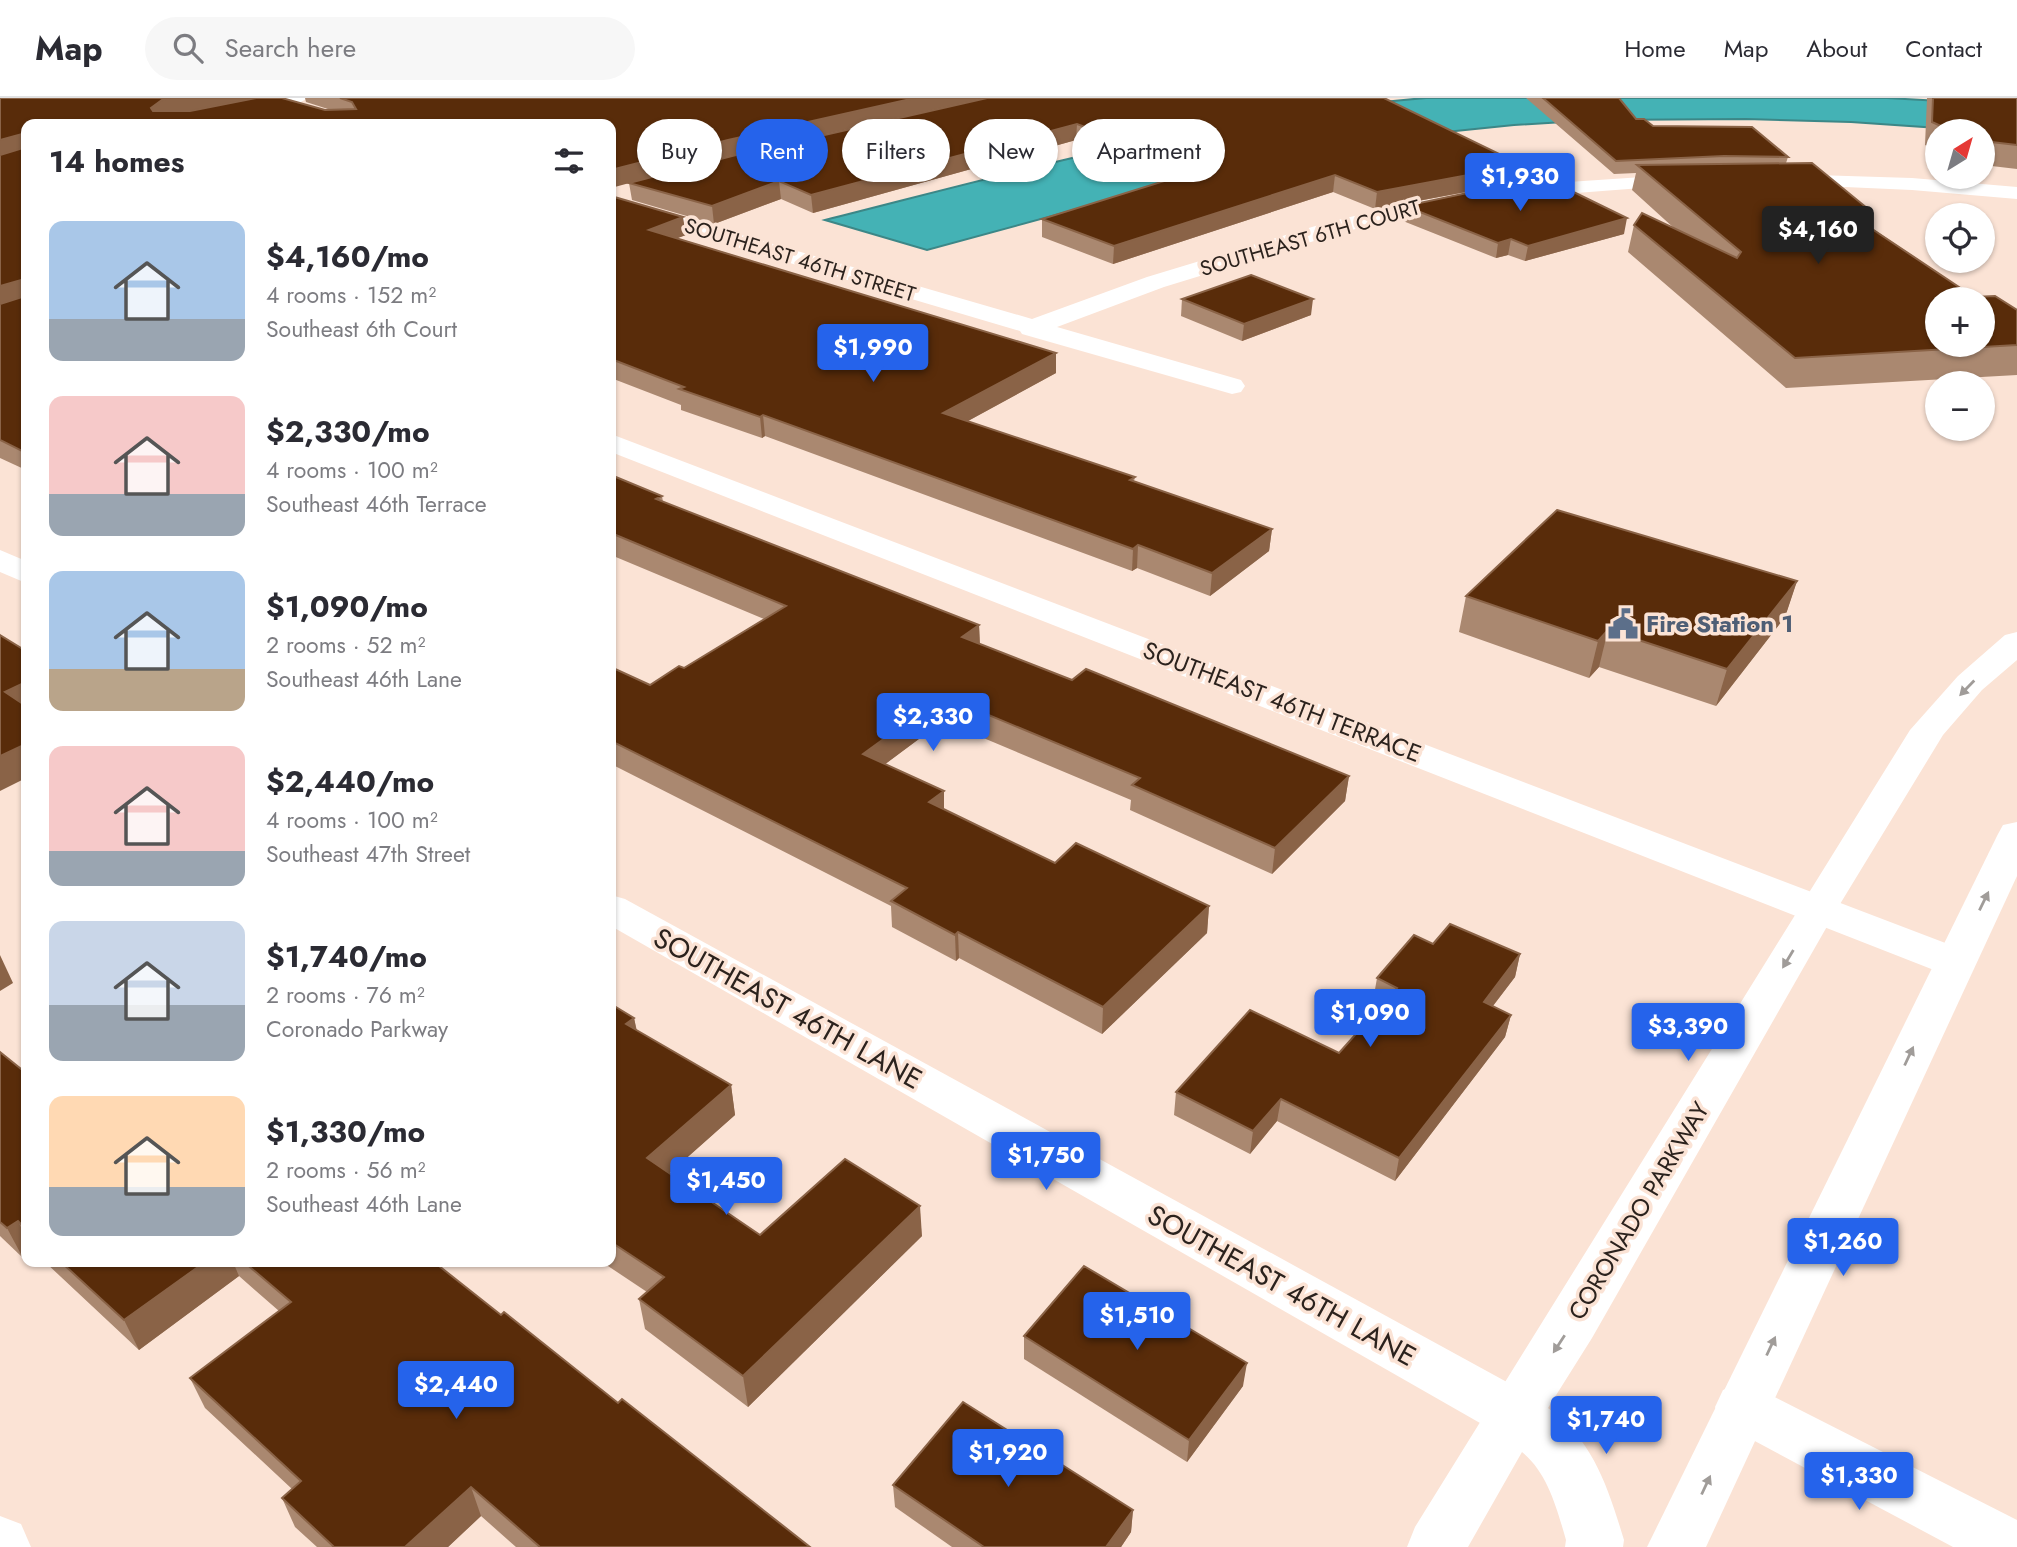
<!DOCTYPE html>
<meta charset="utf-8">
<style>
:root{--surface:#fff;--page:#f7f7f7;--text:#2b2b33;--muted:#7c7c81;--line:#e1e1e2;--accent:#2563eb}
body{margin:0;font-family:Jost,sans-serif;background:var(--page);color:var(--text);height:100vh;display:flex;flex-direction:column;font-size:26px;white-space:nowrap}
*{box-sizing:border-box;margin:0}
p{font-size:23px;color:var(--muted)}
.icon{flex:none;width:38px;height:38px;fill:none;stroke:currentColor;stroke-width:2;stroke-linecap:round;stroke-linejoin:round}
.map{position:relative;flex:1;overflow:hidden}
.side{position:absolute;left:21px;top:21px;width:595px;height:1148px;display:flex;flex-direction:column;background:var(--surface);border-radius:14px;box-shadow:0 2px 5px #0004}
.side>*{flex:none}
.top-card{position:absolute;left:637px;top:21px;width:665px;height:63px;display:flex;gap:14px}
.needle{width:46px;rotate:37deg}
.fabs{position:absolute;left:1925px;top:21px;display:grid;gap:14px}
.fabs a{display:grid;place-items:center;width:70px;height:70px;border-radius:50%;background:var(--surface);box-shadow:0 2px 5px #0004;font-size:35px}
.price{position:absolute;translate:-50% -60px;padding:0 16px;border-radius:7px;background:var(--accent);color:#fff;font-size:23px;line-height:46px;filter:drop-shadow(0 2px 4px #0008)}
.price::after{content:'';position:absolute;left:50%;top:42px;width:21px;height:16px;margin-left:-10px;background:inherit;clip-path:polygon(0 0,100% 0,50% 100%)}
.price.on{background:#222;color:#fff}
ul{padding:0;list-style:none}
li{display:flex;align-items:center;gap:21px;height:175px;padding:0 28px}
li span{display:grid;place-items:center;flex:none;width:196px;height:140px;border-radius:14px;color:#555}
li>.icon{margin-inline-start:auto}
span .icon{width:84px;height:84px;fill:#fffc;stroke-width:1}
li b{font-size:30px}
h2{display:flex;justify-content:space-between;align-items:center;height:84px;padding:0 28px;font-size:30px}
.tag{padding:0 24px;border-radius:32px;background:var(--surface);box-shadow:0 2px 5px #0004;font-size:24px;line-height:63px}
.tag.on{background:var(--accent);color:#fff}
header{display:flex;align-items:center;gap:42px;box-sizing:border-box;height:98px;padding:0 35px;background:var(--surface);border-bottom:2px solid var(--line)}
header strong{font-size:33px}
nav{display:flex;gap:38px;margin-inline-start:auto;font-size:24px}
.search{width:490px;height:63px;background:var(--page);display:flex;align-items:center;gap:18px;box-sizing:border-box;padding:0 24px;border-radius:38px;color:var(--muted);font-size:26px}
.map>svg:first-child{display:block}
</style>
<header>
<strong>Map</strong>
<div class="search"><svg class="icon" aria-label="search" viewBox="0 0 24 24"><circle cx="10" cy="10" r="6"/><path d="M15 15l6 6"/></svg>Search here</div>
<nav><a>Home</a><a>Map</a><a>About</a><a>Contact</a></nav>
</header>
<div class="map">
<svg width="2017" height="1449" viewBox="0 0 2017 1449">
<rect width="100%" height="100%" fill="#fbe3d5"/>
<!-- water -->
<path fill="#44b2b5" stroke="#3c8787" stroke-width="2" d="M1426 0H1887L1959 4 1983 33 1851 24 1746 21 1596 22 1514 27 1436 35 1235 68 927 152 825 122C1023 72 1221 16 1426 0Z"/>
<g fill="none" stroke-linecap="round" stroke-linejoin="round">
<!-- minor -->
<g fill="#fff" fill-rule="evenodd">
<polygon points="271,0 308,0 299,5 194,26 158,26 167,20"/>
<polygon points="1687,76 1694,78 1697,82 1694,86 1524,99 1403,118 1337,136 1164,189 1057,229 1241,282 1245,288 1241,294 1232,296 1022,236 1020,233 611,112 611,99 1032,221 1147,179 1322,126 1403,106 1524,87"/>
<polygon points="1783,76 1912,80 2017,89 2017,101 1912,92 1776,86 1773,82 1776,78"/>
<polygon points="611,336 1969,854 1975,864 1969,874 1954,878 1939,874 611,354"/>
<polygon points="0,452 26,463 26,485 0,474"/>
<polygon points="611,797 625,801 1534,1299 1542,1316 1534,1333 1514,1340 1494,1333 611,828"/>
<polygon points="1742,1285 1761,1292 2017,1422 2017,1449 1953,1449 1723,1326 1715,1309 1723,1292"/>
<polygon points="0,1418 21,1426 31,1449 0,1449"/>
</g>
<!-- tertiary -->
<g fill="#fff" fill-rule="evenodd">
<path d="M2017 534V562L1982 592 1943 637 1837 811 1592 1240 1548 1310C1594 1343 1608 1390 1624 1442L1623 1449H1565L1566 1442C1557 1411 1548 1375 1522 1354L1468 1449H1407L1415 1429 1910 632 1958 578 2005 537Z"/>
<polygon points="2017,724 2017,778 1706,1449 1647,1449 1998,736 2003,727"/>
</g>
</g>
<!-- wall -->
<g fill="#aa8870">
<polygon points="0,0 325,12 331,12 306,4 305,0 987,0 1522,67 1519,84 1375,111 1333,94 1113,166 1042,139 1042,121 1177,79 1076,42 813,115 781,101 714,126 632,102 629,85 26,26 26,372 0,360"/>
<polygon points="1526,0 1619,0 1636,21 1653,28 1788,59 1786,65 1867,110 1863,124 1974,199 2017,212 2017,277 1786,290 1628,154 1634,127 1675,131 1632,92 1636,75 1614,76"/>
<polygon points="1927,0 2017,0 2017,71 1983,67 1983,33 1937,33 1937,53 1925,47"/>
<polygon points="611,98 686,137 677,140 1056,255 1056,275 968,323 1135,379 1134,383 1272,431 1269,453 1210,498 1137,470 1132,473 765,338 762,340 681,312 681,307 611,280"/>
<polygon points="1405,108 1624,136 1525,163 1508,157 1496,160 1403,123"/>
<polygon points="1182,201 1311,217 1242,243 1181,218"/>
<polygon points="611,377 662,398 663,404 979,527 980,546 1072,582 1349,678 1345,703 1272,776 1130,712 1131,702 943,623 885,666 944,711 1055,765 1209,808 1207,835 1102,936 959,860 956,863 892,829 891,808 611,666 611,569 650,587 684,570 764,521 611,457"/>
<polygon points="1797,483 1785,519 1716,608 1599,569 1589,580 1459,534 1466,498"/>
<polygon points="1433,846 1520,856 1515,879 1493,908 1511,917 1505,939 1395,1083 1277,1023 1250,1056 1174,1017 1176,994 1339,955 1382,907 1373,903 1377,880"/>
<polygon points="611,906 634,920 637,933 731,987 735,1017 669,1075 760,1137 922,1138 748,1309 645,1231 639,1201 647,1194 602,1164 611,1164"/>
<polygon points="0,954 26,975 26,1158 23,1160 0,1138"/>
<polygon points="45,1164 434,1164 501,1217 810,1449 516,1449 481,1418 448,1449 317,1449 295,1429 282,1400 292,1391 205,1310 190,1280 279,1213 239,1178 139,1252"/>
<polygon points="1024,1238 1243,1288 1187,1364 1024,1261"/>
<polygon points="893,1387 1133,1412 1131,1434 1121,1449 952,1449 895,1409"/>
</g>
<!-- shaded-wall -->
<g fill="#8a6347">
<polygon points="170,0 255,0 155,26 151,10 162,2"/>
<polygon points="915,0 985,0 729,58 611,90 611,72 728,42"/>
<polygon points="1077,26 1076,42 813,115 811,97"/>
<polygon points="22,36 26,49 0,60 0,42"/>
<polygon points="1522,67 1519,84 1375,111 1377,94"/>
<polygon points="1335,77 1333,94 1113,166 1114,148"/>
<polygon points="779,83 781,101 714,126 712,108"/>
<polygon points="683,119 686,137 651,150 649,132"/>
<polygon points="1627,120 1624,136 1525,163 1528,148"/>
<polygon points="1511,141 1508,157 1496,160 1498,145"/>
<polygon points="21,182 26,197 0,209 0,188"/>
<polygon points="1313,201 1311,217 1242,243 1244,226"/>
<polygon points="1056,255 1056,275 944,336 943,315"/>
<polygon points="763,317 765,338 762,340 760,319"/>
<polygon points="1272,431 1269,453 1210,498 1212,475"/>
<polygon points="1138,447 1137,470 1132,473 1133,451"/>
<polygon points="1797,483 1785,519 1716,608 1727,571"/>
<polygon points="979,527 980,551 962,539"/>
<polygon points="1608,532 1599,569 1589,580 1598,543"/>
<polygon points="26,584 26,617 5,594"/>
<polygon points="943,598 943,623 864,682 863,656"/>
<polygon points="26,646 26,680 0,693 0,658"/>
<polygon points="1349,678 1345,703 1272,776 1275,750"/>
<polygon points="944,693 944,718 929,704"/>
<polygon points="1209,808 1207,835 1102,936 1103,909"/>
<polygon points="958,834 959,860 956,863 955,837"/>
<polygon points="1520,856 1515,879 1479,926 1484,904"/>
<polygon points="0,857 13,885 0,893"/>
<polygon points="1511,917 1505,939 1395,1083 1399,1060"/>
<polygon points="634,920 640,950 626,926"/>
<polygon points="731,987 735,1017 653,1090 647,1060"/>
<polygon points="1281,1001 1277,1023 1250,1056 1253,1033"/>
<polygon points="920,1108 922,1138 748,1309 743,1278"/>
<polygon points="18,1123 26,1139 26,1158 23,1160 7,1130"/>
<polygon points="205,1164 233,1164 239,1178 139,1252 124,1222"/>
<polygon points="1247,1265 1243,1288 1187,1364 1189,1342"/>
<polygon points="471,1389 481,1418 448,1449 405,1449"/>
<polygon points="1133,1412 1131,1434 1121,1449 1106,1449"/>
</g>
<!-- building -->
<g fill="#592c0a" stroke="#8a6347" stroke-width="2" fill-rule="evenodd">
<polygon points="0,0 170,0 162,2 151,10 153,13 190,13 256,0 282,0 325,12 356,11 352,4 340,0 915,0 728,42 611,72 611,26 26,26 26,355 0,342 0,206 22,199 21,182 0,188 0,57 23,50 22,36 0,42"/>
<polygon points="987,0 1384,0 1522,67 1377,94 1335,77 1114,148 1042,121 1203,71 1077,26 811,97 779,83 712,108 629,85 732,58"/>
<polygon points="1543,0 1619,0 1636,21 1644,21 1653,28 1752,29 1788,59 1724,58 1616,63"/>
<polygon points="1933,0 2017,0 2017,47 1983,43 1983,33 1952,33 1932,24"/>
<path d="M1812 65 1867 110 1842 111 1974 199 1995 198 2017 212V247L1795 260 1634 127 1642 115 1737 160 1741 154 1637 67ZM1937 201H1983V247H1937Z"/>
<polygon points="1553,84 1627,120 1528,148 1511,141 1498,145 1405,108 1472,94"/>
<polygon points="611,98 683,119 649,132 1056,255 943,315 1135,379 1130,382 1272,431 1212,475 1138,447 1133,451 763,317 760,319 679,291 684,289 611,261"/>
<polygon points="1251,177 1313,201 1244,226 1182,201"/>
<polygon points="611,377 662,398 656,401 979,527 962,539 1072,582 1086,571 1349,678 1275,750 1132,687 1140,680 943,598 863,656 944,693 929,704 1055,765 1076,745 1209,808 1103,909 958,834 955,837 891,803 907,790 611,643 611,569 650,587 679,568 684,570 786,508 611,435"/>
<polygon points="1557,412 1797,483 1727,571 1608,532 1598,543 1466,498"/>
<polygon points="0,537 26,553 26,584 5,594 26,608 26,646 0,658"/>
<polygon points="1450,826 1520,856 1484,904 1511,917 1399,1060 1281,1001 1253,1033 1176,994 1250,912 1339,955 1397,890 1377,880 1414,837 1433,846"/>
<polygon points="611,906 634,920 626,926 731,987 647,1060 760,1137 845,1061 920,1108 743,1278 639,1201 664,1179 611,1144"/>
<polygon points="0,954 26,975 26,1131 18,1123 7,1130 0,1124"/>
<polygon points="61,1164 205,1164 124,1222"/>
<polygon points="244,1164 434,1164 501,1217 504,1214 618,1305 622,1301 810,1449 540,1449 471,1389 405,1449 334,1449 282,1400 301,1383 190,1280 291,1204"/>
<polygon points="1084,1168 1247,1265 1189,1342 1024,1238"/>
<polygon points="963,1304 1133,1412 1106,1449 984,1449 893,1387"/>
</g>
<!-- one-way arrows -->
<defs><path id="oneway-solid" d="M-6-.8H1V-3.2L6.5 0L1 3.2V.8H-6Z" transform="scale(1.75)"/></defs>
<g fill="#a09c99">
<use href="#oneway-solid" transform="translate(1967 590) rotate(134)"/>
<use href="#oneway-solid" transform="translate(1984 803) rotate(-64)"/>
<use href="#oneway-solid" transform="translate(1788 861) rotate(121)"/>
<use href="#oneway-solid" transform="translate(1909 958) rotate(-65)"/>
<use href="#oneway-solid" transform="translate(1559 1246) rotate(123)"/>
<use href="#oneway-solid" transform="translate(1771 1248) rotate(-65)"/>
<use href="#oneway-solid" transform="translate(1706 1387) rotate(-65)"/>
</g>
<!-- icons -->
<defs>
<g id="civic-bare" transform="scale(2.415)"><path d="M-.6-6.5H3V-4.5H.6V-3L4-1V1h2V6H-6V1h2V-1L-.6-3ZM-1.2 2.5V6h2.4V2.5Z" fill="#5c6f8a" stroke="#fbe3d5" stroke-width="2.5" paint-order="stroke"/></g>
</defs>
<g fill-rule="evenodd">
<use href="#civic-bare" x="1623" y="526"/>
</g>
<g text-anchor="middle" stroke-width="7" stroke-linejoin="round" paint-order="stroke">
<!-- far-street labels -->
<g font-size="21" fill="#2b221d" stroke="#fbe3d5">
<text transform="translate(1310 140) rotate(-16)" y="7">SOUTHEAST 6TH COURT</text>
<text transform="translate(800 162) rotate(17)" y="7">SOUTHEAST 46TH STREET</text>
</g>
<!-- service labels -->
<g font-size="24" font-weight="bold" fill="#4e5e75" stroke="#fbe3d5" text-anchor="start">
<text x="1646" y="534">Fire Station 1</text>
</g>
<!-- street labels -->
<g font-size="24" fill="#2b221d" stroke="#fbe3d5">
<text transform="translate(1282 604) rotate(21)" y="8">SOUTHEAST 46TH TERRACE</text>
<text transform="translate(1639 1113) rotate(-59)" y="8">CORONADO PARKWAY</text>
</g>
<!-- near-street labels -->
<g font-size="28" fill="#2b221d" stroke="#fbe3d5">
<text transform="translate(788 910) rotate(29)" y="10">SOUTHEAST 46TH LANE</text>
<text transform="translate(1282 1187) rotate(29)" y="10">SOUTHEAST 46TH LANE</text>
</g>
</g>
</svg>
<div class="fabs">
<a><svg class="needle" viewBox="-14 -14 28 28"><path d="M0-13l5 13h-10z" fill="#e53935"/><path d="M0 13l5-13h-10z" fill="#7c7c81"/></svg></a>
<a><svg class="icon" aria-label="locate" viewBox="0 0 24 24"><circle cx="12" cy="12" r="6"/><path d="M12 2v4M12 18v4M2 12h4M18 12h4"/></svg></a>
<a>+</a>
<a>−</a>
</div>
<b class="price" style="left:1520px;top:115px">$1,930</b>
<b class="price on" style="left:1818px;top:168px">$4,160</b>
<b class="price" style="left:873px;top:286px">$1,990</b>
<b class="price" style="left:933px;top:655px">$2,330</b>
<b class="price" style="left:1370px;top:951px">$1,090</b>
<b class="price" style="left:1688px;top:965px">$3,390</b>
<b class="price" style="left:1046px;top:1094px">$1,750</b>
<b class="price" style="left:726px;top:1119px">$1,450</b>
<b class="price" style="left:1843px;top:1180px">$1,260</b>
<b class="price" style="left:1137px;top:1254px">$1,510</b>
<b class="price" style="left:456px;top:1323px">$2,440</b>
<b class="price" style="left:1606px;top:1358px">$1,740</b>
<b class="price" style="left:1008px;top:1391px">$1,920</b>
<b class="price" style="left:1859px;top:1414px">$1,330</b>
<div class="top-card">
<a class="tag">Buy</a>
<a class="tag on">Rent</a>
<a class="tag">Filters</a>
<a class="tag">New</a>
<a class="tag">Apartment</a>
</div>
<section class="side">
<h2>14 homes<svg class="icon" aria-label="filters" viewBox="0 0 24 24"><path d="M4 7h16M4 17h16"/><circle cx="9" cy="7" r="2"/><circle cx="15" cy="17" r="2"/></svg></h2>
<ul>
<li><span style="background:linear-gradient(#a9c7e8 70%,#9aa5b1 0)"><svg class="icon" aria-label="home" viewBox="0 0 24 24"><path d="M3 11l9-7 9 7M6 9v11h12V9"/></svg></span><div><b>$4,160/mo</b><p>4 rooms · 152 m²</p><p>Southeast 6th Court</p></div></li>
<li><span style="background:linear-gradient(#f6c9c9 70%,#9aa5b1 0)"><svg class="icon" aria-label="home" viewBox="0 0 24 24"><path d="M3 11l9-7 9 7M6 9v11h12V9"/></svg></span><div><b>$2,330/mo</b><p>4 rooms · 100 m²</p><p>Southeast 46th Terrace</p></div></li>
<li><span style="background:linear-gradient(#a9c7e8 70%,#b9a48a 0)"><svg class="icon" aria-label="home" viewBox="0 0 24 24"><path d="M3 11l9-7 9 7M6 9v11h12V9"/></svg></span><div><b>$1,090/mo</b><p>2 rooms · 52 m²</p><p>Southeast 46th Lane</p></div></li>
<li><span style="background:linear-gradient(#f6c9c9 75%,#9aa5b1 0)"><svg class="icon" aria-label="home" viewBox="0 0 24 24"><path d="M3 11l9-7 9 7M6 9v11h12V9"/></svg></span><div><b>$2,440/mo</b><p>4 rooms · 100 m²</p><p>Southeast 47th Street</p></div></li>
<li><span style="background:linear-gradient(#c9d6e8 60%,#9aa5b1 0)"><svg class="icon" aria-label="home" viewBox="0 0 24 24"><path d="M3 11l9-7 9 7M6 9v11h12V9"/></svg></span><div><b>$1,740/mo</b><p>2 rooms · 76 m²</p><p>Coronado Parkway</p></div></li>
<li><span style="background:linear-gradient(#ffd9b3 65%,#9aa5b1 0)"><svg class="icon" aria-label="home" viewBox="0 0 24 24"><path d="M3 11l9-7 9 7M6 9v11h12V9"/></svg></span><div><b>$1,330/mo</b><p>2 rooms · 56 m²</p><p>Southeast 46th Lane</p></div></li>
</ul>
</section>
</div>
